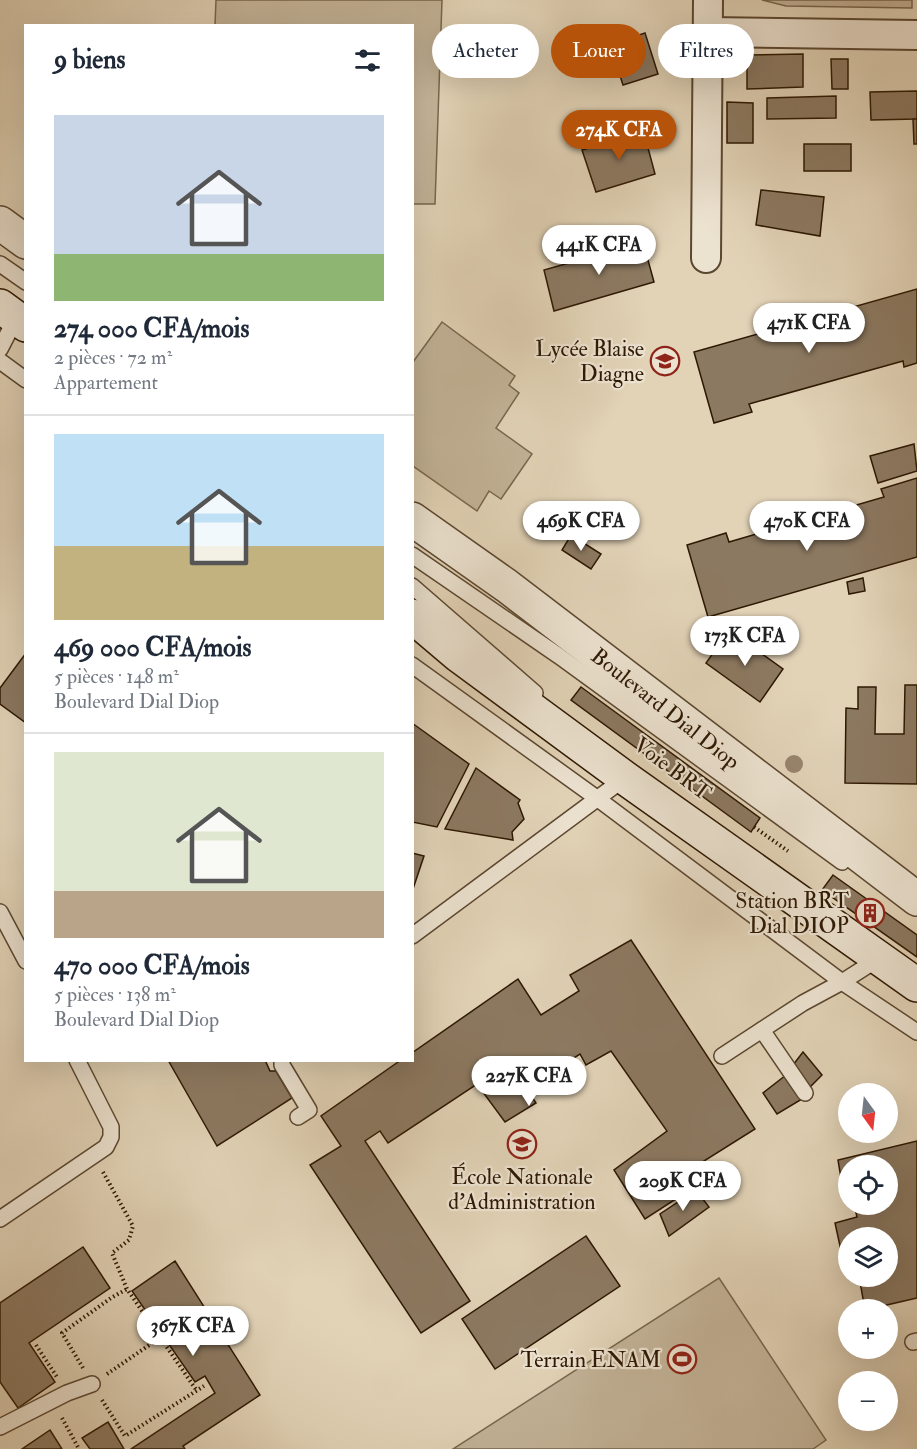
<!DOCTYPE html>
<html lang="fr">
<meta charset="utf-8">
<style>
:root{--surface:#fff;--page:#f6f6f7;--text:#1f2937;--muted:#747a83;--line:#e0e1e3;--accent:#b45309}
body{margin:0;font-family:"IM FELL Double Pica",serif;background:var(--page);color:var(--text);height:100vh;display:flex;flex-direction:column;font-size:22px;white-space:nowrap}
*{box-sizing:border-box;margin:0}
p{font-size:20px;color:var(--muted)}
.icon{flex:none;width:33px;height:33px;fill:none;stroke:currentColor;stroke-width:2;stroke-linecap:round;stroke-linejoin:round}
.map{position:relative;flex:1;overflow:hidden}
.sheet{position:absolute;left:24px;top:24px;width:390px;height:1038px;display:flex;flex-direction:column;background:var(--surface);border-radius:0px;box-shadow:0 6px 24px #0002}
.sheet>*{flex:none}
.banner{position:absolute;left:432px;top:24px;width:394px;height:54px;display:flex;gap:12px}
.needle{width:39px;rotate:165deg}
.tools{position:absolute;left:838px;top:1083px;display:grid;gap:12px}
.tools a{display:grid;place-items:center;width:60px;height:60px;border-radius:50%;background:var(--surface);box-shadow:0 6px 24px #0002;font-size:30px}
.price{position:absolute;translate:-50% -51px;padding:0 14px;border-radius:21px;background:#fff;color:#222;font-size:20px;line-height:39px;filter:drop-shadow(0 2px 3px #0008)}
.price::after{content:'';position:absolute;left:50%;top:36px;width:18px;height:14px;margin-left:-9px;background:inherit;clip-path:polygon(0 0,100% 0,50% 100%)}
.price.on{background:var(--accent);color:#fff}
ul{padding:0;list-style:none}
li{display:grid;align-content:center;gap:12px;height:318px;padding:0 30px}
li+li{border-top:2px solid var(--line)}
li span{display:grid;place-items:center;height:186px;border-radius:0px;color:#555}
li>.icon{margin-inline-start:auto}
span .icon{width:108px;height:108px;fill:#fffc;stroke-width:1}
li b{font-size:26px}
h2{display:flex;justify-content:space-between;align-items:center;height:72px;padding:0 30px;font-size:26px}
.tag{padding:0 21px;border-radius:27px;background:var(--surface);box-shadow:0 6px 24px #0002;font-size:21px;line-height:54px}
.tag.on{background:var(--accent);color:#fff}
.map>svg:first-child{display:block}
</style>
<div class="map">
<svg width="917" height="1449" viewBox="0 0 917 1449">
<rect width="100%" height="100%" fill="#e2d3b7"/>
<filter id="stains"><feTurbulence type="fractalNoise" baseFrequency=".00333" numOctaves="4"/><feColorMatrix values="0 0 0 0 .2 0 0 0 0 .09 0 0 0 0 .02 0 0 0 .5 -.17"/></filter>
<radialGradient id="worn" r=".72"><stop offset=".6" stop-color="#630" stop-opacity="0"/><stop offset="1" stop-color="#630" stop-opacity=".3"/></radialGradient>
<!-- green -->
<g fill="#c3b398" stroke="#78664e" stroke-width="1.5">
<polygon points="216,0 442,0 435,204 413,204 412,26 215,25"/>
<polygon points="762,0 912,0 912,8 786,6"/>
<polygon points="442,322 515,376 509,385 519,393 496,428 532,454 501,499 489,491 477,511 413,466 413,362"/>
<polygon points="719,1278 826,1440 813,1449 453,1449"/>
</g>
<!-- building -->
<g fill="#8c7961" stroke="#2e1803" stroke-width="1.5">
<polygon points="645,33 658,74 623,85 610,45"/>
<polygon points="803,54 803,87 747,89 747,55"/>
<polygon points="831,59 848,59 848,89 832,89"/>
<polygon points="917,91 917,119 871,120 870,92"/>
<polygon points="836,96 836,118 767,119 767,98"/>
<polygon points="727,102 753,103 753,143 727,143"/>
<polygon points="913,119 917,119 917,144 914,144"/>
<polygon points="622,132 624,138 644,133 655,174 596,192 582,150 603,144 601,138"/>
<rect x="804" y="144" width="47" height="27"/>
<polygon points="761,190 824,197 820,236 756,225"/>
<polygon points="643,242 654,282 554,311 544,270"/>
<polygon points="917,289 917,363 904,367 903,361 749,404 752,412 714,423 694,352"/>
<polygon points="914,444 917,471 878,483 870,456"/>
<polygon points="917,478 917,557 708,617 687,545 726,533 729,542 884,497 881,489"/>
<polygon points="571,535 601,554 591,569 562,550"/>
<polygon points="863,578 865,591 849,594 847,582"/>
<polygon points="729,630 783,669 760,702 706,663 718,646 723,650 729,641 724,638"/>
<polygon points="26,653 26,723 0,704 0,688"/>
<polygon points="905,685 917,685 917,784 845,783 846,708 858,709 858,687 876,687 875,734 904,734"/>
<polygon points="581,687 760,818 751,832 571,700"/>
<polygon points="412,723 469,764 437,827 412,822"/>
<polygon points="476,768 520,800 518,803 524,819 512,832 513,840 445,829"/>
<polygon points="412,853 424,856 412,892"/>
<polygon points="833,875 917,935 917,957 822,890"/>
<polygon points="631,940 755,1129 688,1171 696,1186 645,1219 614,1170 667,1131 611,1051 586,1065 580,1054 569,1061 576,1072 546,1092 538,1079 525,1086 536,1103 505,1122 477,1084 388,1143 380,1131 365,1141 470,1301 421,1333 310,1165 341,1146 321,1116 401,1060 412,1060 412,1053 518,979 541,1015 579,991 570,975"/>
<polygon points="803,1052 822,1075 809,1088 793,1065"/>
<polygon points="168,1060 265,1060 270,1071 276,1071 292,1098 217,1146"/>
<polygon points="786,1075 802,1099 777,1114 763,1093"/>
<polygon points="917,1141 917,1298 865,1310 859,1276 888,1276 888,1238 849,1238 849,1253 842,1255 835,1223 857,1217 854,1204 888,1204 888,1166 849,1166 849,1193 843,1190 838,1160"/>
<polygon points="696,1190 709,1207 669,1236 660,1214"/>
<polygon points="586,1236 620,1286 495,1369 462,1319"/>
<polygon points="83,1247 110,1288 29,1343 55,1382 18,1408 0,1382 0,1303"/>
<polygon points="175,1261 260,1395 183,1446 185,1449 131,1449 215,1393 205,1376 195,1382 132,1291"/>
<polygon points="108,1422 124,1449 90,1449 82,1438"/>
<polygon points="50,1430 62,1449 22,1449"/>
</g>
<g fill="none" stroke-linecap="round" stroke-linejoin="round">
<!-- service casing -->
<g stroke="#5b4730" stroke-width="18">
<g id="service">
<polyline points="0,264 26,282"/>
<polyline points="0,349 16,318"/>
<polyline points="0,361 26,380"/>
<polyline points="412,555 559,656 842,862"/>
<polyline points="412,586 535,693"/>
<polyline points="412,665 598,799 842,982 878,959"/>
<polyline points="0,912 26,961"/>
<polyline points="412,936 625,778"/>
<polyline points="762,1030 805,1093"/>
<polyline points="722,1056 803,1003 842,982 917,1032"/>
<polyline points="282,1060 282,1065 309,1110 298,1117"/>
<polyline points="0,1219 106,1147 111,1137 111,1127 77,1060"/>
<polyline points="913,1342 917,1341"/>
<polyline points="0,1427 67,1393 92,1384"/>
</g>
</g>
<!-- minor casing -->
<g stroke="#5b4730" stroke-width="32">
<g id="minor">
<polyline points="708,32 917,35"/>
<polyline points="706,258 708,0"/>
</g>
</g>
<!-- tertiary casing -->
<g stroke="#5b4730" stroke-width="36">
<g id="tertiary">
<polyline points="0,223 26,242"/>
<polyline points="412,519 507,586 917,899"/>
</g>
</g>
<!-- secondary casing -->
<g stroke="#2e1803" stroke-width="36">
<g id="secondary">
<polyline points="0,306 26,325"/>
<polyline points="412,616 458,655 625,778 917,985"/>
</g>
</g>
<!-- path -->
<g stroke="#2e1803" stroke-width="4" stroke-dasharray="1.5 3" stroke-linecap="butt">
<polyline points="754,827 788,851"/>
<polyline points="103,1172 133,1226 129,1240 112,1253 127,1289 197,1391"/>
<polyline points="36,1345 57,1377"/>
<polyline points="83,1368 62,1333 111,1298 127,1289"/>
<polyline points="107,1374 161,1337"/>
<polyline points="102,1400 125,1436 204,1386"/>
<polyline points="62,1418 79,1449"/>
</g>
<!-- service -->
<use href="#service" stroke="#ece2d0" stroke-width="15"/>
<!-- minor -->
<use href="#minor" stroke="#ece2d0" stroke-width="28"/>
<!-- tertiary -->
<use href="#tertiary" stroke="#ece2d0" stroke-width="33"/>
<!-- secondary -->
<use href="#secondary" stroke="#ece2d0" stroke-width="33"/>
</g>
<!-- trees -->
<circle fill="#98856d" cx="794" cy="764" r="9"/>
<!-- icons -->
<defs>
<g id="school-ring" transform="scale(1.5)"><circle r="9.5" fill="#ece2d0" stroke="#8f2418" stroke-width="1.5"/><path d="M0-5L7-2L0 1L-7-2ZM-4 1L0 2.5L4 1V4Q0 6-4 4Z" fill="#8f2418"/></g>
<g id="building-ring" transform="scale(1.5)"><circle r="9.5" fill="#ece2d0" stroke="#8f2418" stroke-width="1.5"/><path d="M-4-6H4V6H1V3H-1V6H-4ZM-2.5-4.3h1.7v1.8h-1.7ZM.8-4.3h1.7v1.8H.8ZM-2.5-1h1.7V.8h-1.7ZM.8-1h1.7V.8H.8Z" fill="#8f2418"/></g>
<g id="university-ring" transform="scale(1.5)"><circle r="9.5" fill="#ece2d0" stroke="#8f2418" stroke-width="1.5"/><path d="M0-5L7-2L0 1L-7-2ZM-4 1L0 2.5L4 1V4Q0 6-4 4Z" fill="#8f2418"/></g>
<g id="stadium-ring" transform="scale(1.5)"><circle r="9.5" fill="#ece2d0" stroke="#8f2418" stroke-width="1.5"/><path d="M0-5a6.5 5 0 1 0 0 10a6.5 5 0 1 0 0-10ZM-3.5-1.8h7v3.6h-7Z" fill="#8f2418"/></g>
</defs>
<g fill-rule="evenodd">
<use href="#school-ring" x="665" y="361"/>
<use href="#building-ring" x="870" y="913"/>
<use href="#university-ring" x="522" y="1144"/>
<use href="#stadium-ring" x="682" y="1359"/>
</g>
<g text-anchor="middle" stroke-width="4.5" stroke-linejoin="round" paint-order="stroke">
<!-- poi labels -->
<g font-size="22" fill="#2e1803" stroke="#ece2d0" text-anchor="end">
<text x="644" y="356">Lycée Blaise<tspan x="644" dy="25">Diagne</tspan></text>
<text x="849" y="908">Station BRT<tspan x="849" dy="25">Dial DIOP</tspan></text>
<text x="522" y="1184" text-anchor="middle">École Nationale<tspan x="522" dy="25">d'Administration</tspan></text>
<text x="661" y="1367">Terrain ENAM</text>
</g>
<!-- street labels -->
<g font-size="22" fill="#2e1803" stroke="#ece2d0">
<text transform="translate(666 708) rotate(38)" y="8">Boulevard Dial Diop</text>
<text transform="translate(673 768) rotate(37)" y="8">Voie BRT</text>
</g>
</g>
<rect width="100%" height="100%" filter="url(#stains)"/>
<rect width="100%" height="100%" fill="url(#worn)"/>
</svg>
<div class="tools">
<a><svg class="needle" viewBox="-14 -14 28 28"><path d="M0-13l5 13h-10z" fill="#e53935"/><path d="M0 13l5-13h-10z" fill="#747a83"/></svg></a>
<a><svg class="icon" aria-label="locate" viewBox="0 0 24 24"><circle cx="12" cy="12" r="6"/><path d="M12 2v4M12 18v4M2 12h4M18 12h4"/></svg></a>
<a><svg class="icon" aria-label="layers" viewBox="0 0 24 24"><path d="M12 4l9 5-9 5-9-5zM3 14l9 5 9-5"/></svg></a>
<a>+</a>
<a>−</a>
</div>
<b class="price on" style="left:619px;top:161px">274K CFA</b>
<b class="price" style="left:599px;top:276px">441K CFA</b>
<b class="price" style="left:809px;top:354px">471K CFA</b>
<b class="price" style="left:581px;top:552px">469K CFA</b>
<b class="price" style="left:807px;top:552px">470K CFA</b>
<b class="price" style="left:745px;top:667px">173K CFA</b>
<b class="price" style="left:529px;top:1107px">227K CFA</b>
<b class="price" style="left:683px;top:1212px">209K CFA</b>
<b class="price" style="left:193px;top:1357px">367K CFA</b>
<div class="banner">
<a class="tag">Acheter</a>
<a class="tag on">Louer</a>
<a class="tag">Filtres</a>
</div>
<section class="sheet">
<h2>9 biens<svg class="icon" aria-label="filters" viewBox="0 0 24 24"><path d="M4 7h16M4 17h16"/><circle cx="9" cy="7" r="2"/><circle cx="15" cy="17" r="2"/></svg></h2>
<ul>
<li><span style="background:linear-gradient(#c9d6e8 75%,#8fb573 0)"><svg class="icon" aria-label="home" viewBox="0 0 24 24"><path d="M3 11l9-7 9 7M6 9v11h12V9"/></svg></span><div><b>274 000 CFA/mois</b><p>2 pièces · 72 m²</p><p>Appartement</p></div></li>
<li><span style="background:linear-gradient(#bfe0f5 60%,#c2b280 0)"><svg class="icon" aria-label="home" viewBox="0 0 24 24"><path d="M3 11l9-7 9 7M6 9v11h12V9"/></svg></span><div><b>469 000 CFA/mois</b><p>5 pièces · 148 m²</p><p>Boulevard Dial Diop</p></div></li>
<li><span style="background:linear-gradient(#dfe7d0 75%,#b9a48a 0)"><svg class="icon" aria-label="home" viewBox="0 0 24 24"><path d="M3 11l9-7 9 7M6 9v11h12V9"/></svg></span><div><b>470 000 CFA/mois</b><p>5 pièces · 138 m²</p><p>Boulevard Dial Diop</p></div></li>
</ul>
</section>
</div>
